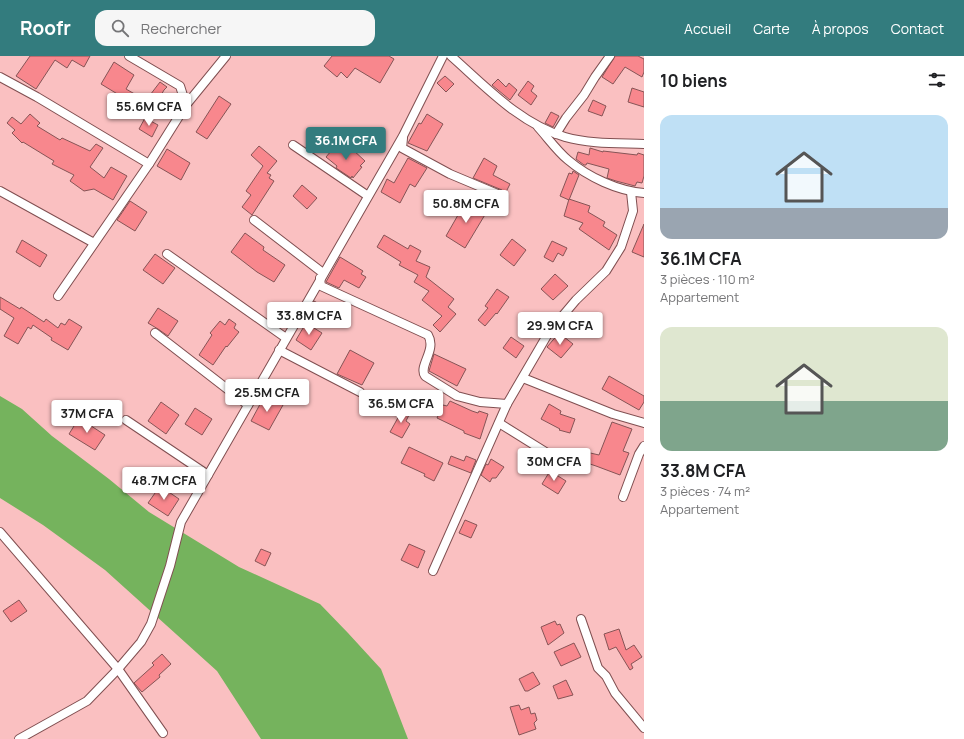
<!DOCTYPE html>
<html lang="fr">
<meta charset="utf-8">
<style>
:root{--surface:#fff;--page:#f6f6f6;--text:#202124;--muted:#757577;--accent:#337c7e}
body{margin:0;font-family:Manrope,sans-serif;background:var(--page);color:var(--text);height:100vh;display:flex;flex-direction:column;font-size:15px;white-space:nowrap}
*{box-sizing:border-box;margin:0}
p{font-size:13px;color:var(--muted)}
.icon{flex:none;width:22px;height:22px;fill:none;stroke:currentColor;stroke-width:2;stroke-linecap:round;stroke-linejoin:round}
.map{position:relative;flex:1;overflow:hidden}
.side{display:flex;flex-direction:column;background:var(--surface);width:320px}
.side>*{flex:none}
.price{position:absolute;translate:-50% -34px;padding:0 9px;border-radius:4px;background:#fff;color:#222;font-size:13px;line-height:26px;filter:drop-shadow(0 1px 2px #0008)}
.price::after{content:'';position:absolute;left:50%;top:24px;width:12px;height:9px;margin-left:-6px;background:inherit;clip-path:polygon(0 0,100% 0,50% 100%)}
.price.on{background:var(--accent);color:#fff}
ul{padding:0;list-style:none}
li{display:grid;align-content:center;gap:8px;height:212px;padding:0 16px}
li span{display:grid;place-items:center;height:124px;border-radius:12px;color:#555}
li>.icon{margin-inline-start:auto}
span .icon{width:72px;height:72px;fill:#fffc;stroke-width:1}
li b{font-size:17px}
h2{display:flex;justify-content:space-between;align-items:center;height:48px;padding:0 16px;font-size:17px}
header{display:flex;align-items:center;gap:24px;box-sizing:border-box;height:56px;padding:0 20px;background:var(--accent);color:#fff}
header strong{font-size:19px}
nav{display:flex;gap:22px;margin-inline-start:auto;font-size:14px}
.search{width:280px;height:36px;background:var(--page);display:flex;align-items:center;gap:10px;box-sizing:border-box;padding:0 14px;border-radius:12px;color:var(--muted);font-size:15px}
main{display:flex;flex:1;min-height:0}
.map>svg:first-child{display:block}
</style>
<header>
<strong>Roofr</strong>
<div class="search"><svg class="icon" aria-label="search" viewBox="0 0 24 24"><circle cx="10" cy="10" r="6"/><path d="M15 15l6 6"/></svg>Rechercher</div>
<nav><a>Accueil</a><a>Carte</a><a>À propos</a><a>Contact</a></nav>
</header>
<main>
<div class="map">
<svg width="644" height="683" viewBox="0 0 644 683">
<rect width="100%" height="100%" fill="#fac0c1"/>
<!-- green -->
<polygon fill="#75b35d" points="0,340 22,353 52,380 109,423 149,456 239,511 320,548 348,577 381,613 408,683 261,683 217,615 105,514 43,469 0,442"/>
<!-- building -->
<g fill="#f8878d" stroke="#865456">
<polygon points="30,0 90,0 84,11 72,4 67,12 55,4 36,33 16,20"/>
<polygon points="332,0 389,0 394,3 380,27 355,12 347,22 341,16 337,21 324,10"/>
<polygon points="615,0 638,0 644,3 644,16 642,21 625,11 613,28 602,21"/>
<polygon points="114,6 134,19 126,33 145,44 137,59 120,49 124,42 101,28"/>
<polygon points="445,20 454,28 446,36 437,27"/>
<polygon points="498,23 506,31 509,27 517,34 510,44 492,29"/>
<polygon points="528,25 534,30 531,35 537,40 531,49 518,39"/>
<polygon points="160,26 167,31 164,34 156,48 147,43"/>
<polygon points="632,32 644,36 644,51 628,46"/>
<polygon points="219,40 231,48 207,83 196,76"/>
<polygon points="593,44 606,50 602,60 588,55"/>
<polygon points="551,56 559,60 553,71 545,67"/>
<polygon points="30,58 40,67 37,70 60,84 62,82 90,95 96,88 103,92 90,111 104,122 111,111 127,120 113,144 94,133 84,135 70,125 74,119 52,108 54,105 23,86 22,87 12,77 15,74 7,67 12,61 21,68"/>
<polygon points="427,58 443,68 427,95 408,87 419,67 421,68"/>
<polygon points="145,62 158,69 152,81 139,73"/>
<polygon points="337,88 348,98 352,93 365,105 360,110 362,111 353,122 352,120 351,122 336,112 337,110 326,101"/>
<polygon points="259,90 277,105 267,117 271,119 269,122 274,125 252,159 242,151 251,139 246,135 263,110 251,99"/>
<polygon points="590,92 603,96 603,95 637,99 638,97 644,99 644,120 642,127 637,126 635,130 616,125 607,122 609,113 587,107 586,109 584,109 576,103 578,96 589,99"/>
<polygon points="167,93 190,107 181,124 157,110"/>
<polygon points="408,102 427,112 415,131 410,128 400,147 381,136 387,123 394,127"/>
<polygon points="484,102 497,110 493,119 510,128 505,138 502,134 473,122"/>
<polygon points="573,115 579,119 569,144 560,140 569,117 572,118"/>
<polygon points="302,129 317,142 307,153 293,140"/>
<polygon points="569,143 590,150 588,156 605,166 603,170 617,179 609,194 579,173 583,167 564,160"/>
<polygon points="130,145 147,156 135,175 117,164"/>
<polygon points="466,145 486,157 465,192 446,180"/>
<polygon points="644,168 644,201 632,196"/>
<polygon points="245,177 264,191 263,194 285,209 274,226 257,216 231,196"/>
<polygon points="384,179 408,193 410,189 421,195 416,205 430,211 426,221 454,243 448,251 456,258 440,276 433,269 442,260 422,244 429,235 414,226 418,219 399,209 401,206 377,191"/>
<polygon points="512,183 526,194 514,210 500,199"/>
<polygon points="22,184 47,199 40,211 16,196"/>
<polygon points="552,185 567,192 563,200 558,197 553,206 544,201"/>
<polygon points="155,198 175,212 163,228 143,214"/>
<polygon points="340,201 363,215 361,218 366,221 359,232 344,224 339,232 326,226"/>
<polygon points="555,218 568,230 553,244 541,233"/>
<polygon points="497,233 509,241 497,258 496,257 485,270 478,264 488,252 485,250"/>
<polygon points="0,241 20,253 21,251 44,266 46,263 58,272 61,267 65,269 69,263 82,271 68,294 51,284 52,282 33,269 31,273 28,271 18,288 4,280 14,262 0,253"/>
<polygon points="314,245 321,249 311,267 304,263"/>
<polygon points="158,252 178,265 168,280 158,273 148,267"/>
<polygon points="229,263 236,268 234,272 239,276 227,291 226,290 213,309 199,299 212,279 210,277 220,265 225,269"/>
<polygon points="306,267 322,277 311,294 296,284"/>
<polygon points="559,277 573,288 561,302 547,291"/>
<polygon points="511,281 524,290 516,302 503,292"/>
<polygon points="350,294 374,307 362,329 337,318"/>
<polygon points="434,298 466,313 457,330 429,315"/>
<polygon points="609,320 644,340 644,346 639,354 602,333"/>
<polygon points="265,339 283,349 269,374 251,365"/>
<polygon points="450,345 472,355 478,357 479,355 488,358 480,383 464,377 464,375 437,362 443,349 447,350"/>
<polygon points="161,346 179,359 166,378 148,365"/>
<polygon points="549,348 561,355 560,358 575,363 570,377 559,374 560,373 541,363"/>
<polygon points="404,351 411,355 406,365 410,368 402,382 390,376"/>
<polygon points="195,352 212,363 202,379 185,368"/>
<polygon points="79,362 105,379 95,394 69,378"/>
<polygon points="612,366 632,373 623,395 629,397 620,419 596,410 584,406 586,396 599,399"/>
<polygon points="409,391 443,407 434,425 424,420 425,418 401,407"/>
<polygon points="451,400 464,405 466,400 476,404 471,417 448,408"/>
<polygon points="491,403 504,411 496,422 492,422 490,426 481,419 486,408 488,409"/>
<polygon points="550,415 566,425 558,438 542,428"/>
<polygon points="160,430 179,443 168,460 148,447"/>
<polygon points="465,464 477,469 471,482 459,477"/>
<polygon points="409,488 425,495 418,512 401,504"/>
<polygon points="261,493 271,497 265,510 255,505"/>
<polygon points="19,544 27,555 11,566 3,555"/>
<polygon points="555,565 557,569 560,568 564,577 548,589 541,571"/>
<polygon points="619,573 626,594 634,589 642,601 631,608 633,612 630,614 616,591 609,594 604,578"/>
<polygon points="574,587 581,601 561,610 554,596"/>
<polygon points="162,598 171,608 159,619 160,621 142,636 134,627 154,609 152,607"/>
<polygon points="533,616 540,628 528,635 525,635 519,623"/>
<polygon points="566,624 573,639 558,643 553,630"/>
<polygon points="519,649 521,654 529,651 531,658 535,657 537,664 534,667 536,673 519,679 510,651"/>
</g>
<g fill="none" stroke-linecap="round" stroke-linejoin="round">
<!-- street casing -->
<g stroke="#804f51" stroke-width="10">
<g id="street">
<polyline points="129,0 180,30 186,49"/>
<path d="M451 0C485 30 520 68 565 81 590 88 618 87 644 88"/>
<polyline points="0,21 37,41 149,108"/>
<path d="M538 71C548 82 557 95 568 104 588 121 618 135 644 137"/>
<polyline points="556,78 566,62 584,39 595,21 610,0"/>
<polyline points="403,82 402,92 450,118 500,139"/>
<polyline points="293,89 368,140"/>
<polyline points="0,135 94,187"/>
<polyline points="254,164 323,217"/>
<polyline points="167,198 286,282"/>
<path d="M320 222 321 230 428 279C437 294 418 310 425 320L457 340 480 346 507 348"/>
<polyline points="58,240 149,108 186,49 226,0"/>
<polyline points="155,277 248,349"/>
<polyline points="279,294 360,336"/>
<polyline points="523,322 613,358 644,367"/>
<polyline points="126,364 208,419"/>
<polyline points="499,367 568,410"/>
<polyline points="623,441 639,398 644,390"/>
<polyline points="0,476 118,613 163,677"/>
<polyline points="433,515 507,348 549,276 576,244 606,215 621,191 633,155 631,136"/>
<polyline points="581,563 598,612 606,620 615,637 644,672"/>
<polyline points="19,683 87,645 118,613 141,586 151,568 170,510 181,466 403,80 443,0"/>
</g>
</g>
<!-- street -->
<use href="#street" stroke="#fff" stroke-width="8"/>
</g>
</svg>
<b class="price" style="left:149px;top:71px">55.6M CFA</b>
<b class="price on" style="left:346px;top:105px">36.1M CFA</b>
<b class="price" style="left:466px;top:168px">50.8M CFA</b>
<b class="price" style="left:309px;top:280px">33.8M CFA</b>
<b class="price" style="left:560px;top:290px">29.9M CFA</b>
<b class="price" style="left:267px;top:357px">25.5M CFA</b>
<b class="price" style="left:401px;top:368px">36.5M CFA</b>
<b class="price" style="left:87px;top:378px">37M CFA</b>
<b class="price" style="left:554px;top:426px">30M CFA</b>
<b class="price" style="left:164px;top:445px">48.7M CFA</b>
</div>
<section class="side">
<h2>10 biens<svg class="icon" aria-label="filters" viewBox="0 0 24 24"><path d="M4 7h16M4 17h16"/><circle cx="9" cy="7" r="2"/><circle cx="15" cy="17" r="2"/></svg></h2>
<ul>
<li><span style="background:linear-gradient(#bfe0f5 75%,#9aa5b1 0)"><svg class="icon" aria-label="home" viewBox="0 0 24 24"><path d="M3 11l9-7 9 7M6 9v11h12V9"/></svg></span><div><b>36.1M CFA</b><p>3 pièces · 110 m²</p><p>Appartement</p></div></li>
<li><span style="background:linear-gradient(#dfe7d0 60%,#7fa58c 0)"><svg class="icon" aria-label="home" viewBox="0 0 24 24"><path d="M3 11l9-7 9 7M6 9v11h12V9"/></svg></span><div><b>33.8M CFA</b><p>3 pièces · 74 m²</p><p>Appartement</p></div></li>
</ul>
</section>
</main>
